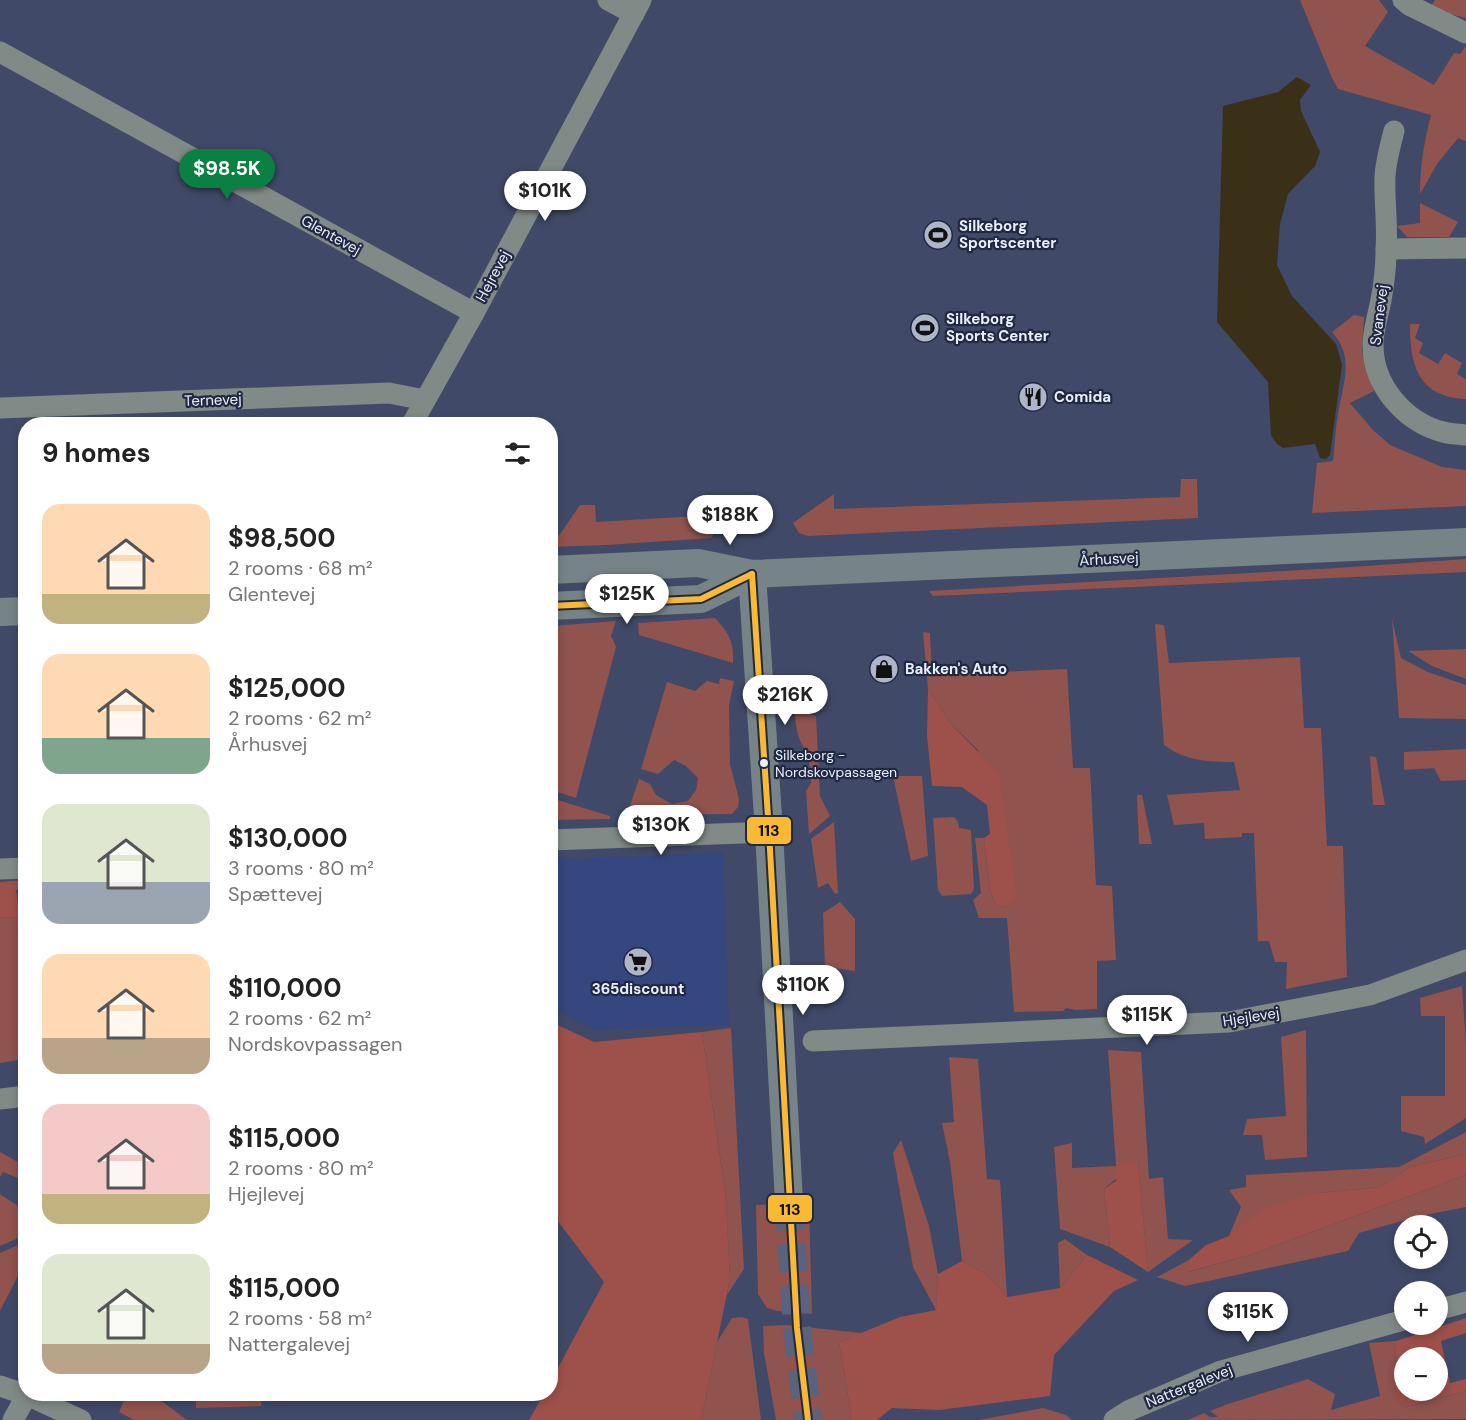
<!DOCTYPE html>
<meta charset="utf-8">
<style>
:root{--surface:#fff;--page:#f2f2f2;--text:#222;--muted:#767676;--accent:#0b8043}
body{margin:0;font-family:"DM Sans",sans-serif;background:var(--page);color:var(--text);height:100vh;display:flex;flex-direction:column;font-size:22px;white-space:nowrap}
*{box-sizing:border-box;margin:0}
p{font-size:20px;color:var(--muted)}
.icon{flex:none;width:33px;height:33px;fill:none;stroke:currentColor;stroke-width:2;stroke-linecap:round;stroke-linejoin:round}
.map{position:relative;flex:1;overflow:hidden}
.side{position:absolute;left:18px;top:417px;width:540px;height:984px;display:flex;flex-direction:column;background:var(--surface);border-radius:24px;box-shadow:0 3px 9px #0003}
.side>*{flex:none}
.controls{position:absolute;left:1394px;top:1215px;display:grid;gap:12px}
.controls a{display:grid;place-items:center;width:54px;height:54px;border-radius:50%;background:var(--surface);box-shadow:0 3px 9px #0003;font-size:30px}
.price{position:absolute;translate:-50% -51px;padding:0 14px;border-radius:21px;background:#fff;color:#222;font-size:20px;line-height:39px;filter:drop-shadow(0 2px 3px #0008)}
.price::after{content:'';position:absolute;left:50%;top:36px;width:18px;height:14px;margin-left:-9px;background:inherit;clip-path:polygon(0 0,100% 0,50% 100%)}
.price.on{background:var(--accent);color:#fff}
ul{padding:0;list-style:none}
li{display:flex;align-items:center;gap:18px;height:150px;padding:0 24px}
li span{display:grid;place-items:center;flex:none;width:168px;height:120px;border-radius:18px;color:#555}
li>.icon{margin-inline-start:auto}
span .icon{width:72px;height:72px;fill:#fffc;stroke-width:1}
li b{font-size:26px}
h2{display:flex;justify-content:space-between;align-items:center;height:72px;padding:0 24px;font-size:26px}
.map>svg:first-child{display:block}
</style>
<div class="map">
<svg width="1466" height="1420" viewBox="0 0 1466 1420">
<rect width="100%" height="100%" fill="#404967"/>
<!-- built -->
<polygon fill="#36467e" points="723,853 729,1025 595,1030 551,1007 551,860"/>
<!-- green -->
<g fill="#90534e">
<path d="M1300 0H1379L1388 12 1365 46 1434 85 1454 53 1460 54 1466 46V141L1458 138 1437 164 1420 194C1420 166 1424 142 1431 115L1338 89 1332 78Z"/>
<polygon points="1435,0 1466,0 1466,18 1429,9"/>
<polygon points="1420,203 1458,222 1449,237 1407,237 1397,226 1420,223"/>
<path d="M1354 315 1364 317 1362 351 1374 391 1350 403 1373 430 1390 445 1442 467 1466 470V506L1312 513 1317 463 1333 461C1335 446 1335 430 1338 415 1342 385 1356 358 1332 332Z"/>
<path d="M1410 324H1420L1415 338 1423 343 1419 353 1438 364 1445 353 1462 363 1457 374 1466 379V399C1418 397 1410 365 1410 324Z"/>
<polygon points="1181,479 1197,479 1198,518 808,536 799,533 793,523 834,494 834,509 1180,497"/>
<polygon points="714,498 726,498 723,520 711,538 607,545 551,547 580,505 595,505 596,522 714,515"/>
<polygon points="1466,559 1466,572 933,596 929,591 1337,568"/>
<path d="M715 618C729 633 734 642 733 663L639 635 638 623Z"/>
<polygon points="1392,619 1401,658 1428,672 1466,685 1466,719 1399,718"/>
<polygon points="616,621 611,636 616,647 576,798 551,790 551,626"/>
<path d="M1155 624 1164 625 1169 663 1300 657 1304 728H1321L1327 846H1343L1347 977 1286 989 1287 962H1275L1269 941H1258L1254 833H1242V837L1205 839 1204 823 1174 825 1167 795 1240 790 1234 762C1209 762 1185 761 1164 745Z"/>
<polygon points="923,632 930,633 932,675 1067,669 1073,768 1090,768 1096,885 1112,886 1116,960 1097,961 1097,1009 1076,1010 1066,1008 1063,1011 1014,1012 1007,918 979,918 973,900 981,893 975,838 984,838 990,890 996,905 1006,907 978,750 951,724 928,689"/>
<polygon points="1466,649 1466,679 1432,666 1408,651"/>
<polygon points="720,678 734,681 729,705 730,764 739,799 738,807 732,814 632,815 629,809 639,779 650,784 656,795 672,804 688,801 696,790 698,778 686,766 674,760 658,774 641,769 667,682 695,691 707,681 719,684"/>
<path d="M794 694 802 706V712L816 716 820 796 830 816 809 834 806 791 811 783 808 752C794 740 795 712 794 694Z"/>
<polygon points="1466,749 1466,780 1441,781 1434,768 1404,770 1404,752"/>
<polygon points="1370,756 1376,757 1385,805 1373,805"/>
<polygon points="893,776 922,776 928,856 911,861"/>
<polygon points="1137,795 1142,795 1152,844 1139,844"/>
<polygon points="551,798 610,816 610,819 551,820"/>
<polygon points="954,817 958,822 959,828 971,830 974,889 971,894 942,896 938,890 933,818"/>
<polygon points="834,822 838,893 835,894 828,883 818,888 811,839"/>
<polygon points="840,902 855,919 855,971 825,967 823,913"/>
<polygon points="21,917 26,938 25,1059 0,1063 0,918"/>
<polygon points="1462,986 1466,1043 1466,1118 1425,1144 1424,1137 1401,1131 1401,1096 1445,1096 1445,1016 1421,1016 1420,998"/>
<polygon points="731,1028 744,1269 727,1295 730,1279 726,1199 702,1032"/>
<polygon points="1306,1030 1307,1157 1265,1160 1262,1135 1243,1135 1247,1119 1286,1116 1281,1037"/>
<polygon points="1108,1050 1141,1052 1149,1179 1163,1177 1168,1239 1193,1240 1148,1272 1138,1161 1104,1189 1110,1247 1060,1229 1054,1147 1072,1143 1072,1168 1116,1166"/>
<polygon points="949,1057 978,1059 987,1179 1000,1180 1007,1297 986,1274 962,1261 950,1162 942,1123 954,1122"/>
<polygon points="1466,1132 1466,1154 1410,1167 1380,1187 1319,1193 1229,1236 1241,1207 1229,1190 1246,1187 1246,1175 1399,1167"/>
<polygon points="901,1140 929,1226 938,1274 936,1310 913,1267 893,1153"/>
<polygon points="0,1152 25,1166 25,1181 3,1172 0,1177"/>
<polygon points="1466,1175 1466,1207 1416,1217 1359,1233 1348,1251 1185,1286 1157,1277 1189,1260 1188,1272 1250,1255"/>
<polygon points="0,1194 26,1211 25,1235 0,1246"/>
<polygon points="809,1204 812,1314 777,1311 767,1308 758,1294 756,1205"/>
<polygon points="1065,1239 1087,1255 1060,1288 1058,1243"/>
<polygon points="25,1242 25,1262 0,1311 0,1253"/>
<polygon points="742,1317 748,1319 761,1420 701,1420 717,1342 732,1318"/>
<polygon points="786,1325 862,1333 839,1342 852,1420 776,1420 764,1353 763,1326"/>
<polygon points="1396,1341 1395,1394 1407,1407 1466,1391 1466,1419 1188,1420 1204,1413 1210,1417 1218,1417 1210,1411 1228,1404 1308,1379 1335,1394 1331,1410 1380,1396 1369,1343"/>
<polygon points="127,1394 152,1394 187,1420 134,1420 119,1412"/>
<polygon points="196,1394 261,1394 261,1406 196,1408"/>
<polygon points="375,1394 465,1394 462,1399 375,1399"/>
<polygon points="1043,1408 1066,1415 1072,1420 979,1420"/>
</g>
<!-- forest -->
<g fill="#9d514a" fill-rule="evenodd">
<polygon points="928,689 951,724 999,773 1017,897 1006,907 996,905 990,890 984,838 990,834 987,805 962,787 932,786 927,736"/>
<polygon points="25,880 25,886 16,890 21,917 0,918 0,882"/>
<polygon points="551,1022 594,1042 702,1032 726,1199 730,1279 701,1420 529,1420 544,1394 550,1394 551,1381 604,1282 551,1212"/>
<polygon points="1466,1154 1466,1175 1250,1255 1187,1272 1189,1260 1206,1245 1229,1236 1263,1208 1319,1193 1380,1187 1410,1167"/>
<polygon points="1138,1161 1148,1272 1110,1247 1104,1189 1116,1181 1116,1166"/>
<polygon points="1087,1255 1138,1280 1114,1291 1054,1355 1050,1396 939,1410 892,1408 877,1420 852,1420 839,1342 900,1317 936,1310 938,1274 962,1261 986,1274 1007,1297 1060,1288"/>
<path d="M1466 1318V1333L1441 1341 1450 1383 1466 1379V1391L1407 1407 1395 1395 1396 1341ZM1404 1358H1437V1390H1404Z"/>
</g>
<!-- water -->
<polygon fill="#3a3018" points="1297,77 1311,85 1300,100 1301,111 1320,152 1315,166 1288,194 1280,224 1277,265 1292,296 1336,344 1342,365 1330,455 1326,459 1320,458 1315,444 1283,448 1277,444 1271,435 1268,382 1217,322 1223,106 1278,92"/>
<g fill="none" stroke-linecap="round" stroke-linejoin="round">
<!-- secondary-tunnel -->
<polyline stroke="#5a627d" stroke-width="28" stroke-dasharray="28 14" stroke-linecap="butt" points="789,1202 797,1328 808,1420"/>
<!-- street -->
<g stroke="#808a86" stroke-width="21">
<polyline points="608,0 634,14"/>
<polyline points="1403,0 1409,5 1466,33"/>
<polyline points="0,52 474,313"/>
<path d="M1394 131C1390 146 1386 161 1385 176 1384 201 1388 225 1386 250 1386 266 1384 284 1381 300 1378 316 1373 330 1373 345 1373 386 1405 422 1443 432 1450 434 1459 434 1466 435"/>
<polyline points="1386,249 1466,248"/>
<polyline points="0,408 389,393 425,400"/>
<polyline points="412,424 474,313 641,0"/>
<polyline points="550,840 769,832"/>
<polyline points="0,869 26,868"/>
<polyline points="813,1041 1229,1022 1370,995 1466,960"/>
<polyline points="0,1099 26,1096"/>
<polyline points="1437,1310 1466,1302"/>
<polyline points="0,1386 27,1395 81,1420"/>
<polyline points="13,1420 27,1395"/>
<polyline points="1114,1420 1128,1411 1221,1371 1404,1320"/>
</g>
<!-- secondary -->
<g stroke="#778487" stroke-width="28">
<polyline points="550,570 698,563 752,574 1466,542"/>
<polyline points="752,574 769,832 789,1202"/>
<polyline points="550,606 701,599 752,574"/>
<polyline points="0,612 26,611"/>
</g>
<!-- bus-1 casing -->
<g stroke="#212942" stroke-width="10">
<g id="bus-1">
<polyline points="752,574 769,832 797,1328 808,1420"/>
<polyline points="550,606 701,599 752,574"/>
</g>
</g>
<!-- bus-1 -->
<use href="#bus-1" stroke="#fab933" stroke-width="6"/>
</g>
<!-- icons -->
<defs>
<g id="stadium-disc" transform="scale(1.5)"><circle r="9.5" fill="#aeb5c8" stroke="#212942"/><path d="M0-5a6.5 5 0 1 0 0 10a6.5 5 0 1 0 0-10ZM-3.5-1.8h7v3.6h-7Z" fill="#111"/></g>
<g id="restaurant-disc" transform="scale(1.5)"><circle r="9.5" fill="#aeb5c8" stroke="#212942"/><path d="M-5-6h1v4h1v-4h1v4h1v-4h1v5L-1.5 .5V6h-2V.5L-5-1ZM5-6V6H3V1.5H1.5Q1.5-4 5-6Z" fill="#111"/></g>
<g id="shop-disc" transform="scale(1.5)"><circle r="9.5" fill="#aeb5c8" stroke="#212942"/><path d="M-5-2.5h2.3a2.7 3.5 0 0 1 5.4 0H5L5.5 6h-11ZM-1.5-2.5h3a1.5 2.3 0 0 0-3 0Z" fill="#111"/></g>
<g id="supermarket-disc" transform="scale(1.5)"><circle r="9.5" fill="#aeb5c8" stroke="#212942"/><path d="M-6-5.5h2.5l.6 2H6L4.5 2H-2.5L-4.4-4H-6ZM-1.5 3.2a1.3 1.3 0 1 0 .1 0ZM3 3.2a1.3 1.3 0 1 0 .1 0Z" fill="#111"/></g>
</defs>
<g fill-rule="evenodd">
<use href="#stadium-disc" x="938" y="235"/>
<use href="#stadium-disc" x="925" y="328"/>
<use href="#restaurant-disc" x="1033" y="397"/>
<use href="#shop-disc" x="884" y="669"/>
<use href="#supermarket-disc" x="638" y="962"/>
</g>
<!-- markers -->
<circle fill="#eaeffc" stroke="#212942" stroke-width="2" cx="764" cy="763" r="5"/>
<g text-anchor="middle" stroke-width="4.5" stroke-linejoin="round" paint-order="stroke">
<!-- bus labels -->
<g font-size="14" fill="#eaeffc" stroke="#212942" text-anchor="start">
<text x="775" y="760">Silkeborg -<tspan x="775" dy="17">Nordskovpassagen</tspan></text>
</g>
<!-- poi labels -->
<g font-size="15" font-weight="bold" fill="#eaeffc" stroke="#212942" text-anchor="start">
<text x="959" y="231">Silkeborg<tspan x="959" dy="17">Sportscenter</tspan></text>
<text x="946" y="324">Silkeborg<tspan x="946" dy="17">Sports Center</tspan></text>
<text x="1054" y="402">Comida</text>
<text x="905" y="674">Bakken's Auto</text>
<text x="638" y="994" text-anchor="middle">365discount</text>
</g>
<!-- street labels -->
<g font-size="15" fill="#eaeffc" stroke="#212942">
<text transform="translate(331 235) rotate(29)" y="5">Glentevej</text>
<text transform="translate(493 276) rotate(-62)" y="5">Hejrevej</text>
<text transform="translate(1379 315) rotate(-83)" y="5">Svanevej</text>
<text transform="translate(213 400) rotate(-2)" y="5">Ternevej</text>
<text transform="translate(1109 559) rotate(-3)" y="5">Århusvej</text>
<text transform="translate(1251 1017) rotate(-9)" y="5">Hjejlevej</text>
<text transform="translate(1189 1386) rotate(-22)" y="5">Nattergalevej</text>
</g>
</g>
<g stroke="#212942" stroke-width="2">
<rect x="746" y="816" width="46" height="29" rx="6" fill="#fab933"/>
<rect x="767" y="1194" width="46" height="29" rx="6" fill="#fab933"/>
</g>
<g font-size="16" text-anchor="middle" font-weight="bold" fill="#111">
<text x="769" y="836">113</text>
<text x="790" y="1215">113</text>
</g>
</svg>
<div class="controls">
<a><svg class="icon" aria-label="locate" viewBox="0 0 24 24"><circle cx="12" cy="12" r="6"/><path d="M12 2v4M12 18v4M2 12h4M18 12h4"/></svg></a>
<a>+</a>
<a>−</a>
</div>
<b class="price on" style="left:227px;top:200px">$98.5K</b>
<b class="price" style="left:545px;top:222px">$101K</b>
<b class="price" style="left:730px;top:546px">$188K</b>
<b class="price" style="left:627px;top:625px">$125K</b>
<b class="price" style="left:785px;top:726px">$216K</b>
<b class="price" style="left:661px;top:856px">$130K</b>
<b class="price" style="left:803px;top:1016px">$110K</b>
<b class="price" style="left:1147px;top:1046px">$115K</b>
<b class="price" style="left:1248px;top:1343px">$115K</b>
<section class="side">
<h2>9 homes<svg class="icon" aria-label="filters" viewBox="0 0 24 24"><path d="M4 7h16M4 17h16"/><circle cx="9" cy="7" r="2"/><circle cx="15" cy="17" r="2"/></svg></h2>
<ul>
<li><span style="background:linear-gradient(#ffd9b3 75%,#c2b280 0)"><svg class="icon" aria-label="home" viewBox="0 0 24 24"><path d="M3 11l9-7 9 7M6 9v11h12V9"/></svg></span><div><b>$98,500</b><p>2 rooms · 68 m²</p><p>Glentevej</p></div></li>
<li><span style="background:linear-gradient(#ffd9b3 70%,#7fa58c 0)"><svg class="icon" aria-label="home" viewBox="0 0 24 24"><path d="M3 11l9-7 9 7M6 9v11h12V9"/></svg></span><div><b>$125,000</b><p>2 rooms · 62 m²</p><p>Århusvej</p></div></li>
<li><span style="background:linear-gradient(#dfe7d0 65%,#9aa5b1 0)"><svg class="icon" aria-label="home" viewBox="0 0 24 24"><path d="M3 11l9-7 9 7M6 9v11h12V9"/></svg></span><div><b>$130,000</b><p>3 rooms · 80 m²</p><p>Spættevej</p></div></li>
<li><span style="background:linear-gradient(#ffd9b3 70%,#b9a48a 0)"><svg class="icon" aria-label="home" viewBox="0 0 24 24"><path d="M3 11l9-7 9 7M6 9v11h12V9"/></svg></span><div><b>$110,000</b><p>2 rooms · 62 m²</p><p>Nordskovpassagen</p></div></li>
<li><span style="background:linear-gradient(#f6c9c9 75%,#c2b280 0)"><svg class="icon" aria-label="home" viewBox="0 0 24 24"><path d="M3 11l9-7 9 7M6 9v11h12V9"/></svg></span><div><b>$115,000</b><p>2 rooms · 80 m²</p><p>Hjejlevej</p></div></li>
<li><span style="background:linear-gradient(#dfe7d0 75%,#b9a48a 0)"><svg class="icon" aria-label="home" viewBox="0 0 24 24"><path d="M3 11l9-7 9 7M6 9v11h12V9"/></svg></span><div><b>$115,000</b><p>2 rooms · 58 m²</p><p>Nattergalevej</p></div></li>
</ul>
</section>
</div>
